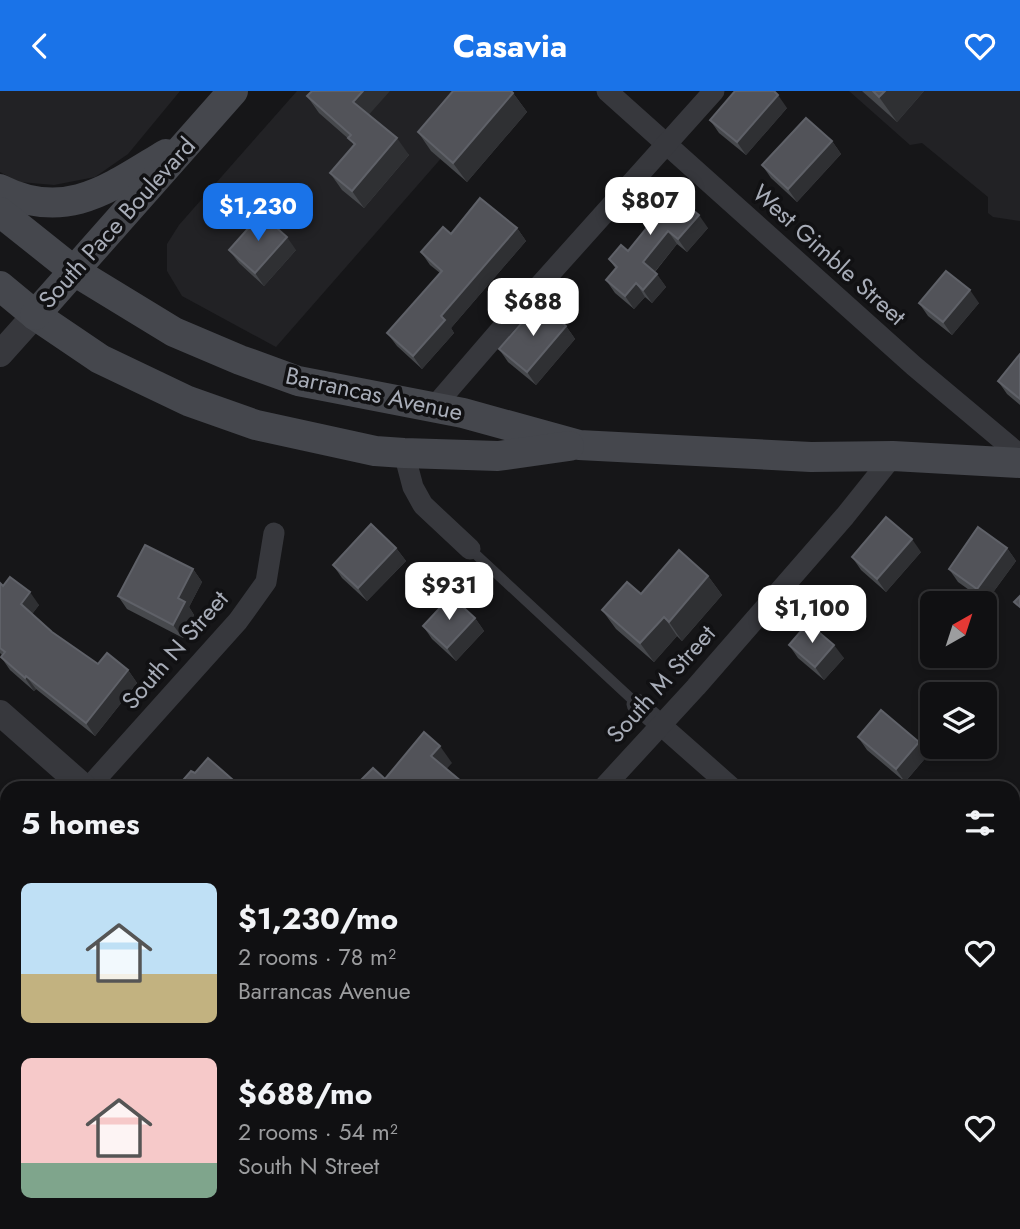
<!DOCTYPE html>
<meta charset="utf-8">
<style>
:root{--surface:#101012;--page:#1e1e20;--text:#f1f3f6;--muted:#9c9d9f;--line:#303032;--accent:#1a73e8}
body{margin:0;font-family:Jost,sans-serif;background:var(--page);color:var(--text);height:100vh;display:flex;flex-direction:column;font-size:26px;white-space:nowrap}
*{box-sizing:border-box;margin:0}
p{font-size:23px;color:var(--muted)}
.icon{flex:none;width:38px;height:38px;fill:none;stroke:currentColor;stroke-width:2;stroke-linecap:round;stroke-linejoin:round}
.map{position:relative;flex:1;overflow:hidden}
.sheet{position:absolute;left:0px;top:690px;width:1020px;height:450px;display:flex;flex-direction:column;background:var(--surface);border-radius:21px 21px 0 0;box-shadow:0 4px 10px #0003,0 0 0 2px var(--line)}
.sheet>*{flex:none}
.needle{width:46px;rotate:39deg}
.controls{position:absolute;left:920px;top:500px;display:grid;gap:14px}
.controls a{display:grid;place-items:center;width:77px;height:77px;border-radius:10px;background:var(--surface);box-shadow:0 4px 10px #0003,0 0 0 2px var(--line);font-size:35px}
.price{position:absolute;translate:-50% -60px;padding:0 16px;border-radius:14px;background:#fff;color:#222;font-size:23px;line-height:46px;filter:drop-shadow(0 2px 4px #0008)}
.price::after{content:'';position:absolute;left:50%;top:42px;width:21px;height:16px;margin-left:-10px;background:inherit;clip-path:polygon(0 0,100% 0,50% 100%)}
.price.active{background:var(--accent);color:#fff}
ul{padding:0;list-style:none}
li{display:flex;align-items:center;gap:21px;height:175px;padding:0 21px}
li span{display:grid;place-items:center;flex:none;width:196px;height:140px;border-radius:10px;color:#555}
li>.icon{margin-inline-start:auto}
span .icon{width:84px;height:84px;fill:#fffc;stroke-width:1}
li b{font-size:30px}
h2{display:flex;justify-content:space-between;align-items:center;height:84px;padding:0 21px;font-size:30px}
header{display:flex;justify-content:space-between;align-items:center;height:91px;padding:0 21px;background:var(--accent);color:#fff;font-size:32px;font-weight:700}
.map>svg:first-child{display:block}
</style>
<header><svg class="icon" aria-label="back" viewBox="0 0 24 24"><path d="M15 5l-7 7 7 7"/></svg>Casavia<svg class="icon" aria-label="heart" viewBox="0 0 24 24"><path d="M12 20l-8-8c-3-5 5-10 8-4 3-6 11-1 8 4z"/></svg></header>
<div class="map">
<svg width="1020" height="1138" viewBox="0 0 1020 1138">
<rect width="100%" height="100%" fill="#161618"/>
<!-- built -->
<g fill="#222225">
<polygon points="0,0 180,0 128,63 95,86 54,94 20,91 0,81"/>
<polygon points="297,0 500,0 276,256 182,205 167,180 167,153 179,134"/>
<polygon points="849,0 1020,0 1020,130 993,126 988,122 988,106 922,52 910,54"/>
</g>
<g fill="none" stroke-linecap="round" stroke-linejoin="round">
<!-- service -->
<polyline stroke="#37383d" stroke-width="10" points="470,458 637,613"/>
<!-- minor -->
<g stroke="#37383d" stroke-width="21">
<polyline points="607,0 914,275 1020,364"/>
<polyline points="433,317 522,214 714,0"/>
<polyline points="404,362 413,396 423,414 470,458"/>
<polyline points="637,613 731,696"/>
<polyline points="89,696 238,530 266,491 274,442"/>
<polyline points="604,696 696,596 845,425 893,365"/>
<polyline points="1013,828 1020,820"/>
<polyline points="733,1138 738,1132"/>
</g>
<!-- tertiary -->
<g stroke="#37383d" stroke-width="26">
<polyline points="0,263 35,224"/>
<polyline points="0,622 84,696"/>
<polyline points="568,1132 574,1138"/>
</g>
<!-- secondary -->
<g stroke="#45474d" stroke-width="30">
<path d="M0 98C66 132 111 96 166 63"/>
<polyline points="0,121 74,180 174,241 240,269 298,290 463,322 579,354 811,366 893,365 1020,372"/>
<polyline points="0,195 35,224 100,268 188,310 256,334 375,360 404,362 498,365 569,355"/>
<polyline points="35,224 233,0"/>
</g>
</g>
<!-- wall -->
<g fill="#47494d">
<polygon points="862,0 924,0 897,31"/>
<polygon points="513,2 527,21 467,91 431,60 418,41"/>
<polygon points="307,5 369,24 409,64 364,117 342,99 330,82 354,54 351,50 319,22"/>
<polygon points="787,17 746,64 719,42 710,29"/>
<polygon points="832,50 841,63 797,111 771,87 762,74"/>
<polygon points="635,112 708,137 687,161 677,153 655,181 666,196 652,212 645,206 634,218 615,202 606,189 616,178 609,168 628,160 652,131 645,125"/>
<polygon points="517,137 526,150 451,237 454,242 422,278 397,255 387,242 440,182 430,174 421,161 451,143"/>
<polygon points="229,159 296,159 264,195 239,172"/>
<polygon points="919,212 979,212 952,244 928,225"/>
<polygon points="566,235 575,248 536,294 508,271 499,258"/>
<polygon points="1020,263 1020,314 1007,303 998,290"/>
<polygon points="396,457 406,470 367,510 342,487 333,474"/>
<polygon points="1007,457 1016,470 986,511 958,491 949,478"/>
<polygon points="921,461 886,501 861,479 852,466"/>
<polygon points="193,478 202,491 189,516 194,524 183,547 127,518 118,505"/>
<polygon points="708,485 722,504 682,550 677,545 654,571 616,538 602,519 641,503"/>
<polygon points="0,492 39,514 32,523 52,541 98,573 128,579 137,592 95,645 36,598 34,600 10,579 1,566 2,564 0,562"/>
<polygon points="475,527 484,540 456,570 432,548 423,535"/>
<polygon points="789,554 844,567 824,589 798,567"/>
<polygon points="858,646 919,651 928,664 905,691 867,659"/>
<polygon points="7,726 7,837 3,833 2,883 0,886 0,734"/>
</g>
<!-- shaded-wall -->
<g fill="#2f3033">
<polygon points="363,0 390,0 365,28 353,11"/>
<polygon points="885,0 924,0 897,31 879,6"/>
<polygon points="513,2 527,21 467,91 453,72"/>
<polygon points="778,4 787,17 746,64 737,51"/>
<polygon points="397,47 409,64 364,117 352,100"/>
<polygon points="832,50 841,63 797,111 788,98"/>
<polygon points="699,124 708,137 687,161 678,148"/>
<polygon points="517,137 526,150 451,237 454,242 422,278 413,265 441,225"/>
<polygon points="668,140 677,153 652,184 643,171"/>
<polygon points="287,146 296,159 264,195 255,182"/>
<polygon points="657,183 666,196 652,212 643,199"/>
<polygon points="636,192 645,206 634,218 625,205"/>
<polygon points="970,199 979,212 952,244 943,231"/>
<polygon points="566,235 575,248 536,294 527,281"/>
<polygon points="912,448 921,461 886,501 877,488"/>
<polygon points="396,457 406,470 367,510 358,497"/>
<polygon points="1007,457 1016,470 986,511 977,498"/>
<polygon points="193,478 202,491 189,516 194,524 183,547 173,534 178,507"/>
<polygon points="708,485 722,504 682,550 669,531"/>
<polygon points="30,501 39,514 30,526 21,513"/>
<polygon points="664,526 677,545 654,571 640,552"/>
<polygon points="475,527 484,540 456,570 447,557"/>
<polygon points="834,554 844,567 824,589 815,576"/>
<polygon points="128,579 137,592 95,645 86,632"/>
<polygon points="26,585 36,598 34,600 25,587"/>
<polygon points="919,651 928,664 905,691 896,678"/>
<polygon points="440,655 452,672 443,682 431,665"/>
<polygon points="0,829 3,833 2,883 0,886"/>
<polygon points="919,1132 925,1132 928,1138 922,1138"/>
</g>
<!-- building -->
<g fill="#525359" stroke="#5f6168" stroke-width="2">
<polygon points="312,0 363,0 353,11 397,47 352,100 330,82 355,53 348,47 351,44 307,5"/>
<polygon points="453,0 511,0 513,2 453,72 418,41"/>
<polygon points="735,0 774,0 778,4 737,51 710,29"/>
<polygon points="873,0 885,0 879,6"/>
<polygon points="806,27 832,50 788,98 762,74"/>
<polygon points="656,88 699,124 678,148 668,140 643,171 657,183 643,199 636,192 625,205 606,189 617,176 609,168 621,154 628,160 654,128 635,112"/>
<polygon points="480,107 517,137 441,225 445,229 413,265 387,242 442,180 421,161 443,136 451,143"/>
<polygon points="261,123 287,146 255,182 229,159"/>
<polygon points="946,180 970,199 943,231 919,212"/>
<polygon points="539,212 566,235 527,281 499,258"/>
<polygon points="1020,263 1020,308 998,290"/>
<polygon points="886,426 912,448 877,488 852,466"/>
<polygon points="371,433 396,457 358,497 333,474"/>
<polygon points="978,436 1007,457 977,498 949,478"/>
<polygon points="145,454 193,478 178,507 185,511 173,534 118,505"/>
<polygon points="679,459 708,485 669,531 664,526 640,552 602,519 627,491 641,503"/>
<polygon points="10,486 30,501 21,513 52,541 98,573 107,562 128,579 86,632 26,585 25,587 1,566 5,561 0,557 0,492 3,495"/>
<polygon points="451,505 475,527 447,557 423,535"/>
<polygon points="1020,505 1020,516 1014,511"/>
<polygon points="808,532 834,554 815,576 789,554"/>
<polygon points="881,619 919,651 896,678 858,646"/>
<polygon points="424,641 440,655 431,665 468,696 354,696 373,677 385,688"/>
<polygon points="208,667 241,696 177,696 191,680 195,682"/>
<polygon points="7,726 7,827 0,821 0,734"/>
<polygon points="789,1132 919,1132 922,1138 777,1138"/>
</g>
<g text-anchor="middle" stroke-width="7" stroke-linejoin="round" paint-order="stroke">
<!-- street labels -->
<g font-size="24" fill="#a8adb8" stroke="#111113">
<text transform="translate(117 132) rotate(-48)" y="8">South Pace Boulevard</text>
<text transform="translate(829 164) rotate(42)" y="8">West Gimble Street</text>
<text transform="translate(374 303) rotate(12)" y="8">Barrancas Avenue</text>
<text transform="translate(175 559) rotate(-49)" y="8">South N Street</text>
<text transform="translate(661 593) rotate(-48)" y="8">South M Street</text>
</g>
</g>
</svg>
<div class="controls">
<a><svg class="needle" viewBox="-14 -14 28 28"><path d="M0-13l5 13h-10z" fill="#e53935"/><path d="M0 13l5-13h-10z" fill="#9c9d9f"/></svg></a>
<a><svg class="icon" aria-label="layers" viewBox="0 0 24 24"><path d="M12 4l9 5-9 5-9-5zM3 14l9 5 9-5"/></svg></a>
</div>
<b class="price" style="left:650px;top:146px">$807</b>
<b class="price active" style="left:258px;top:152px">$1,230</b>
<b class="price" style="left:533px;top:247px">$688</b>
<b class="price" style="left:449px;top:531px">$931</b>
<b class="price" style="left:812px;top:554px">$1,100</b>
<section class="sheet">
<h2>5 homes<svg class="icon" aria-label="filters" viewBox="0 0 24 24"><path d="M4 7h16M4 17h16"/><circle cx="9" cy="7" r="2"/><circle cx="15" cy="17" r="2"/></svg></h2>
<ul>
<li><span style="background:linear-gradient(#bfe0f5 65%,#c2b280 0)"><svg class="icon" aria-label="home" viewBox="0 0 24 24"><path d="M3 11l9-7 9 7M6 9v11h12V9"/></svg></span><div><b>$1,230/mo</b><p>2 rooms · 78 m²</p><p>Barrancas Avenue</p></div><svg class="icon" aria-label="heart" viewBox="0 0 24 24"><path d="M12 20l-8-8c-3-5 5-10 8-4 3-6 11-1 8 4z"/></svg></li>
<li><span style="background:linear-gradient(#f6c9c9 75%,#7fa58c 0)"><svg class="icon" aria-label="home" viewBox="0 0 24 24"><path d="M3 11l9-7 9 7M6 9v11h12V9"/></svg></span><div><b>$688/mo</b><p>2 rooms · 54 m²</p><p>South N Street</p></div><svg class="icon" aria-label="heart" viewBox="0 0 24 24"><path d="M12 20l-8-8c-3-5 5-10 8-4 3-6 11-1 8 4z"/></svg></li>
</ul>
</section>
</div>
